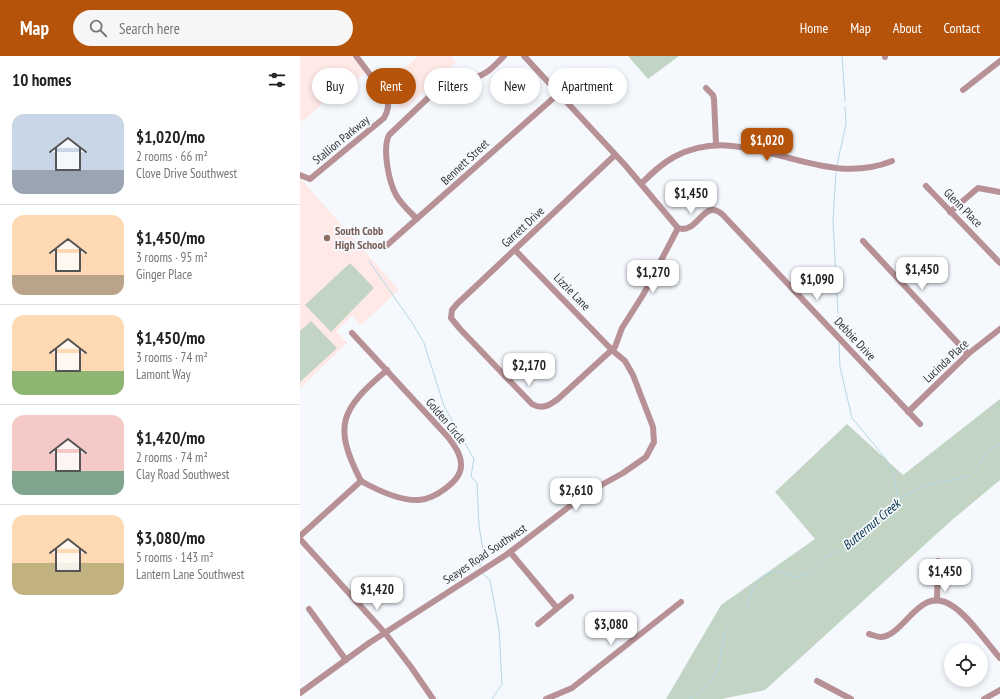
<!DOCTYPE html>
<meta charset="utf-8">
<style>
:root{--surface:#fff;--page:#f6f6f6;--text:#222;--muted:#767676;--line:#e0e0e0;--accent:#b45309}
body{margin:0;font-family:"PT Sans Narrow",sans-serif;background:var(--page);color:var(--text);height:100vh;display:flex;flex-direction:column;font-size:15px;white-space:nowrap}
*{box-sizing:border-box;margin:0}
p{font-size:13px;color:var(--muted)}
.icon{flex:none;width:22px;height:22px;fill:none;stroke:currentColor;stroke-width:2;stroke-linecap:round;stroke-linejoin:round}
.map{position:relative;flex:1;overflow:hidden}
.drawer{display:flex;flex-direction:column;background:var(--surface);width:300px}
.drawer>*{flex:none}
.hud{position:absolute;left:12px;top:12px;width:380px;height:36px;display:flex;gap:8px}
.buttons{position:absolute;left:644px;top:587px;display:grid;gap:8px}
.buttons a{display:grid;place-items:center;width:44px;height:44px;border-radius:50%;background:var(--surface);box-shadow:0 2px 6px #0003;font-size:20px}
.price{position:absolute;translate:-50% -34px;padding:0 9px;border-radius:8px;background:#fff;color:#222;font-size:13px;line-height:26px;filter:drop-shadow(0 1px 2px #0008)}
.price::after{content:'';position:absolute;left:50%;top:24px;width:12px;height:9px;margin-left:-6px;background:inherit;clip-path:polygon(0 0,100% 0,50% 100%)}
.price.selected{background:var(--accent);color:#fff}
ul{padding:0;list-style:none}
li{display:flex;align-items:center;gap:12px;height:100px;padding:0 12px}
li+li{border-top:1px solid var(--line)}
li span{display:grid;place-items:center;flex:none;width:112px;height:80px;border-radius:12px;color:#555}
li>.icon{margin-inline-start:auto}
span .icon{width:48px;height:48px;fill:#fffc;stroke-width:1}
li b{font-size:17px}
h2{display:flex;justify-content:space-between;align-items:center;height:48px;padding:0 12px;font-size:17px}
.pill{padding:0 14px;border-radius:18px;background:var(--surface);box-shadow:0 2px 6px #0003;font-size:14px;line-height:36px}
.pill.selected{background:var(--accent);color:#fff}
header{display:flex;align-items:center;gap:24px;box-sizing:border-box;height:56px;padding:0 20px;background:var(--accent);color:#fff}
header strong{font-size:19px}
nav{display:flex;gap:22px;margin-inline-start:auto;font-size:14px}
.search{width:280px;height:36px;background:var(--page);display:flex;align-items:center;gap:10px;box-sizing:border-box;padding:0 14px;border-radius:22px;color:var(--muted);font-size:15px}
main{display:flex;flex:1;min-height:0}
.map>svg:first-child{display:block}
</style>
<header>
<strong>Map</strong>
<div class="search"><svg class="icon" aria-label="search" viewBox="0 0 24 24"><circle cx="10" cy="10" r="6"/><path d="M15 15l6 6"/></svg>Search here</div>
<nav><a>Home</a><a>Map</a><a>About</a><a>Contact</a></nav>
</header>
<main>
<section class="drawer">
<h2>10 homes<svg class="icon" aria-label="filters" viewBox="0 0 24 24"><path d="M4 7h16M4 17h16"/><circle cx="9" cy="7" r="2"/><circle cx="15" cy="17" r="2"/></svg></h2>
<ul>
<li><span style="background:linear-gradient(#c9d6e8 70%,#9aa5b1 0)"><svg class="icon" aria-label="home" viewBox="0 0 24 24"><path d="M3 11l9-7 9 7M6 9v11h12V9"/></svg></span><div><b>$1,020/mo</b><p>2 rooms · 66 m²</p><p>Clove Drive Southwest</p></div></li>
<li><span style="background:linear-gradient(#ffd9b3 75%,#b9a48a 0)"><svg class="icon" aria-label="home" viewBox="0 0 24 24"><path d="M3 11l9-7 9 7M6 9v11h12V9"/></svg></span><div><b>$1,450/mo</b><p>3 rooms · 95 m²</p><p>Ginger Place</p></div></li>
<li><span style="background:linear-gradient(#ffd9b3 70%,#8fb573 0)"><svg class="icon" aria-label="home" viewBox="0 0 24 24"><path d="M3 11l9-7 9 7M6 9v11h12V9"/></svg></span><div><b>$1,450/mo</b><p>3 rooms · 74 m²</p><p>Lamont Way</p></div></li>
<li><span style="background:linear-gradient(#f6c9c9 70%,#7fa58c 0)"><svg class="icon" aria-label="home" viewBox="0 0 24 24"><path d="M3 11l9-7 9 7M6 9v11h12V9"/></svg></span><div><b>$1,420/mo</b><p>2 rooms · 74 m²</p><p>Clay Road Southwest</p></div></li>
<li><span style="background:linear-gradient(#ffd9b3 60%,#c2b280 0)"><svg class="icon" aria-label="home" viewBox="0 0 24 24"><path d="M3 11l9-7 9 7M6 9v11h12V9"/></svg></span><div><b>$3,080/mo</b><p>5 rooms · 143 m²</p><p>Lantern Lane Southwest</p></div></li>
</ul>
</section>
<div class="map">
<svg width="700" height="643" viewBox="0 0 700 643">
<rect width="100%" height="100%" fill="#f5f9fe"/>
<!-- commercial -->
<g fill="#ffe9e6">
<polygon points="3,0 51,0 65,17 46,34 29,42 2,66 0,63 0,2"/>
<polygon points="118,0 151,0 156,6 107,51 98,52 100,43 88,28"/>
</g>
<!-- education -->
<polygon fill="#ffe9e7" points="0,122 99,234 61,269 52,260 36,275 47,287 0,332"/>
<!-- green -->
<g fill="#c2d5c5">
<polygon points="328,0 379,0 348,23"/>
<polygon points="50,207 74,232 31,276 5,249"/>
<polygon points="11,265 37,292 0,326 0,275"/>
<polygon points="700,343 700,424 652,464 465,634 422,643 366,643 421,549 515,483 475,436 547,368 603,419"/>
</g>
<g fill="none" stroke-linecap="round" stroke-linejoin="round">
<!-- stream -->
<g stroke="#b5d6e6" stroke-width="1">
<polyline points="542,0 545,45"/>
<polyline points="537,109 546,68 545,51"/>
<polyline points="536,116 533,165 538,257"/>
<polyline points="69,205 113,268 124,287 144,350 174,403 171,420 177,427 179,470 184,500 180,511"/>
<polyline points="538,260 539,274"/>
<polyline points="539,287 540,311 552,362 586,403 592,413 598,443"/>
<polyline points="183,518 190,524 199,573 202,628 192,643"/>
<polyline points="390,643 406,631 414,622 419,610 425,574 446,552 452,534 463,520 474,515 497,521 509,517 527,500 544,493 598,443 628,429 670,420 678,411 687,396 700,387"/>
</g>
<!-- minor -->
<g stroke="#b79195" stroke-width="6">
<polyline points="224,0 325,109 378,172"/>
<polyline points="585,1 585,0"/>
<polyline points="406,32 413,39 414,43 416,88"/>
<polyline points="663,34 700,5"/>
<path d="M315 99 157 248 152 254 151 262 160 273 232 348C242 354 250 349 258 343L315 291 322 272 343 239 378 172"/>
<path d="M0 119 10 123 84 62C88 55 89 50 87 41L56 0"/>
<path d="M341 128C351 118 361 108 374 101 446 62 516 136 592 105"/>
<polyline points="626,130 700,207"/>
<polyline points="650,156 678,132 700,136"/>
<path d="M117 163C110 156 101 148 96 139 89 126 82 93 89 79L147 24C158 17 164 22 175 21 187 19 196 8 204 0"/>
<path d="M378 172C398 179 403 142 422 158L620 368"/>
<polyline points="563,185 668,298"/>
<polyline points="86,190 258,38"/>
<path d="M52 277 148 381C154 389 161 398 161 409 162 425 134 443 119 444 100 445 77 434 61 425"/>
<polyline points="608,356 668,298 700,273"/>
<path d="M61 425C32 369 41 353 87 314"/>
<polyline points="0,480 61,425"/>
<polyline points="0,483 85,577 111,611 133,643"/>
<polyline points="210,496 257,552"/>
<polyline points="637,544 638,505"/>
<polyline points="9,553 46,604"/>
<polyline points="238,568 271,541"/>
<path d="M569 578C573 579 577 581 581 581 606 579 620 526 654 551 671 563 686 586 700 602"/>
<polyline points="517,625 551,643"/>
<polyline points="0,637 69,587 206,499 287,437 323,417 346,401 354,386 353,371 333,319 325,305 312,294 215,194"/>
<polyline points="246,643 272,632 381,546"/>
<polyline points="684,643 700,634"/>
</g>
</g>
<!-- markers -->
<circle fill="#8d6e63" stroke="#f5f9fe" stroke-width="1.5" cx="27" cy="182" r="4"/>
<g text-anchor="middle" stroke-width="3.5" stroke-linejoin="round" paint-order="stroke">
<!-- street labels -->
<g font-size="12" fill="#313336" stroke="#f5f9fe">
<text transform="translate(41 84) rotate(-39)" y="4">Stallion Parkway</text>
<text transform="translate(165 106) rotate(-43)" y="4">Bennett Street</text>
<text transform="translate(663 152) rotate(45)" y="4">Glenn Place</text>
<text transform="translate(223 171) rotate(-43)" y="4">Garrett Drive</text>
<text transform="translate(272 236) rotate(46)" y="4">Lizzie Lane</text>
<text transform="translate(555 283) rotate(47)" y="4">Debbie Drive</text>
<text transform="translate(646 305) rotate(-43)" y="4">Lucinda Place</text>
<text transform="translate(146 365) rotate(50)" y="4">Golden Circle</text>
<text transform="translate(185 498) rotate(-34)" y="4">Seayes Road Southwest</text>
</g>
<!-- education labels -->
<g font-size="12" font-weight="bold" fill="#785e54" stroke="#f5f9fe" text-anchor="start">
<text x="35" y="179">South Cobb<tspan x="35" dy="14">High School</tspan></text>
</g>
<!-- water labels -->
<g font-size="13" font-style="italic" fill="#003042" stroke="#f5f9fe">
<text transform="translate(571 468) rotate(-40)" y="5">Butternut Creek</text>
</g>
</g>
</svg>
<div class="buttons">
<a><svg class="icon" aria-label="locate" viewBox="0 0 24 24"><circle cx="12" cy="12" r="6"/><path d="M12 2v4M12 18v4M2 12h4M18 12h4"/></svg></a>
</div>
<b class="price selected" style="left:467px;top:106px">$1,020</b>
<b class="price" style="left:391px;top:159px">$1,450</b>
<b class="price" style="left:622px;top:235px">$1,450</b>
<b class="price" style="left:353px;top:238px">$1,270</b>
<b class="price" style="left:517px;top:245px">$1,090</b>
<b class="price" style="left:229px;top:331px">$2,170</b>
<b class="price" style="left:276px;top:456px">$2,610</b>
<b class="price" style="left:645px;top:537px">$1,450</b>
<b class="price" style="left:77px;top:555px">$1,420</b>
<b class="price" style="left:311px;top:590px">$3,080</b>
<div class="hud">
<a class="pill">Buy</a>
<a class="pill selected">Rent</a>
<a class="pill">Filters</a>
<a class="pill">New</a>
<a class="pill">Apartment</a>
</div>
</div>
</main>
